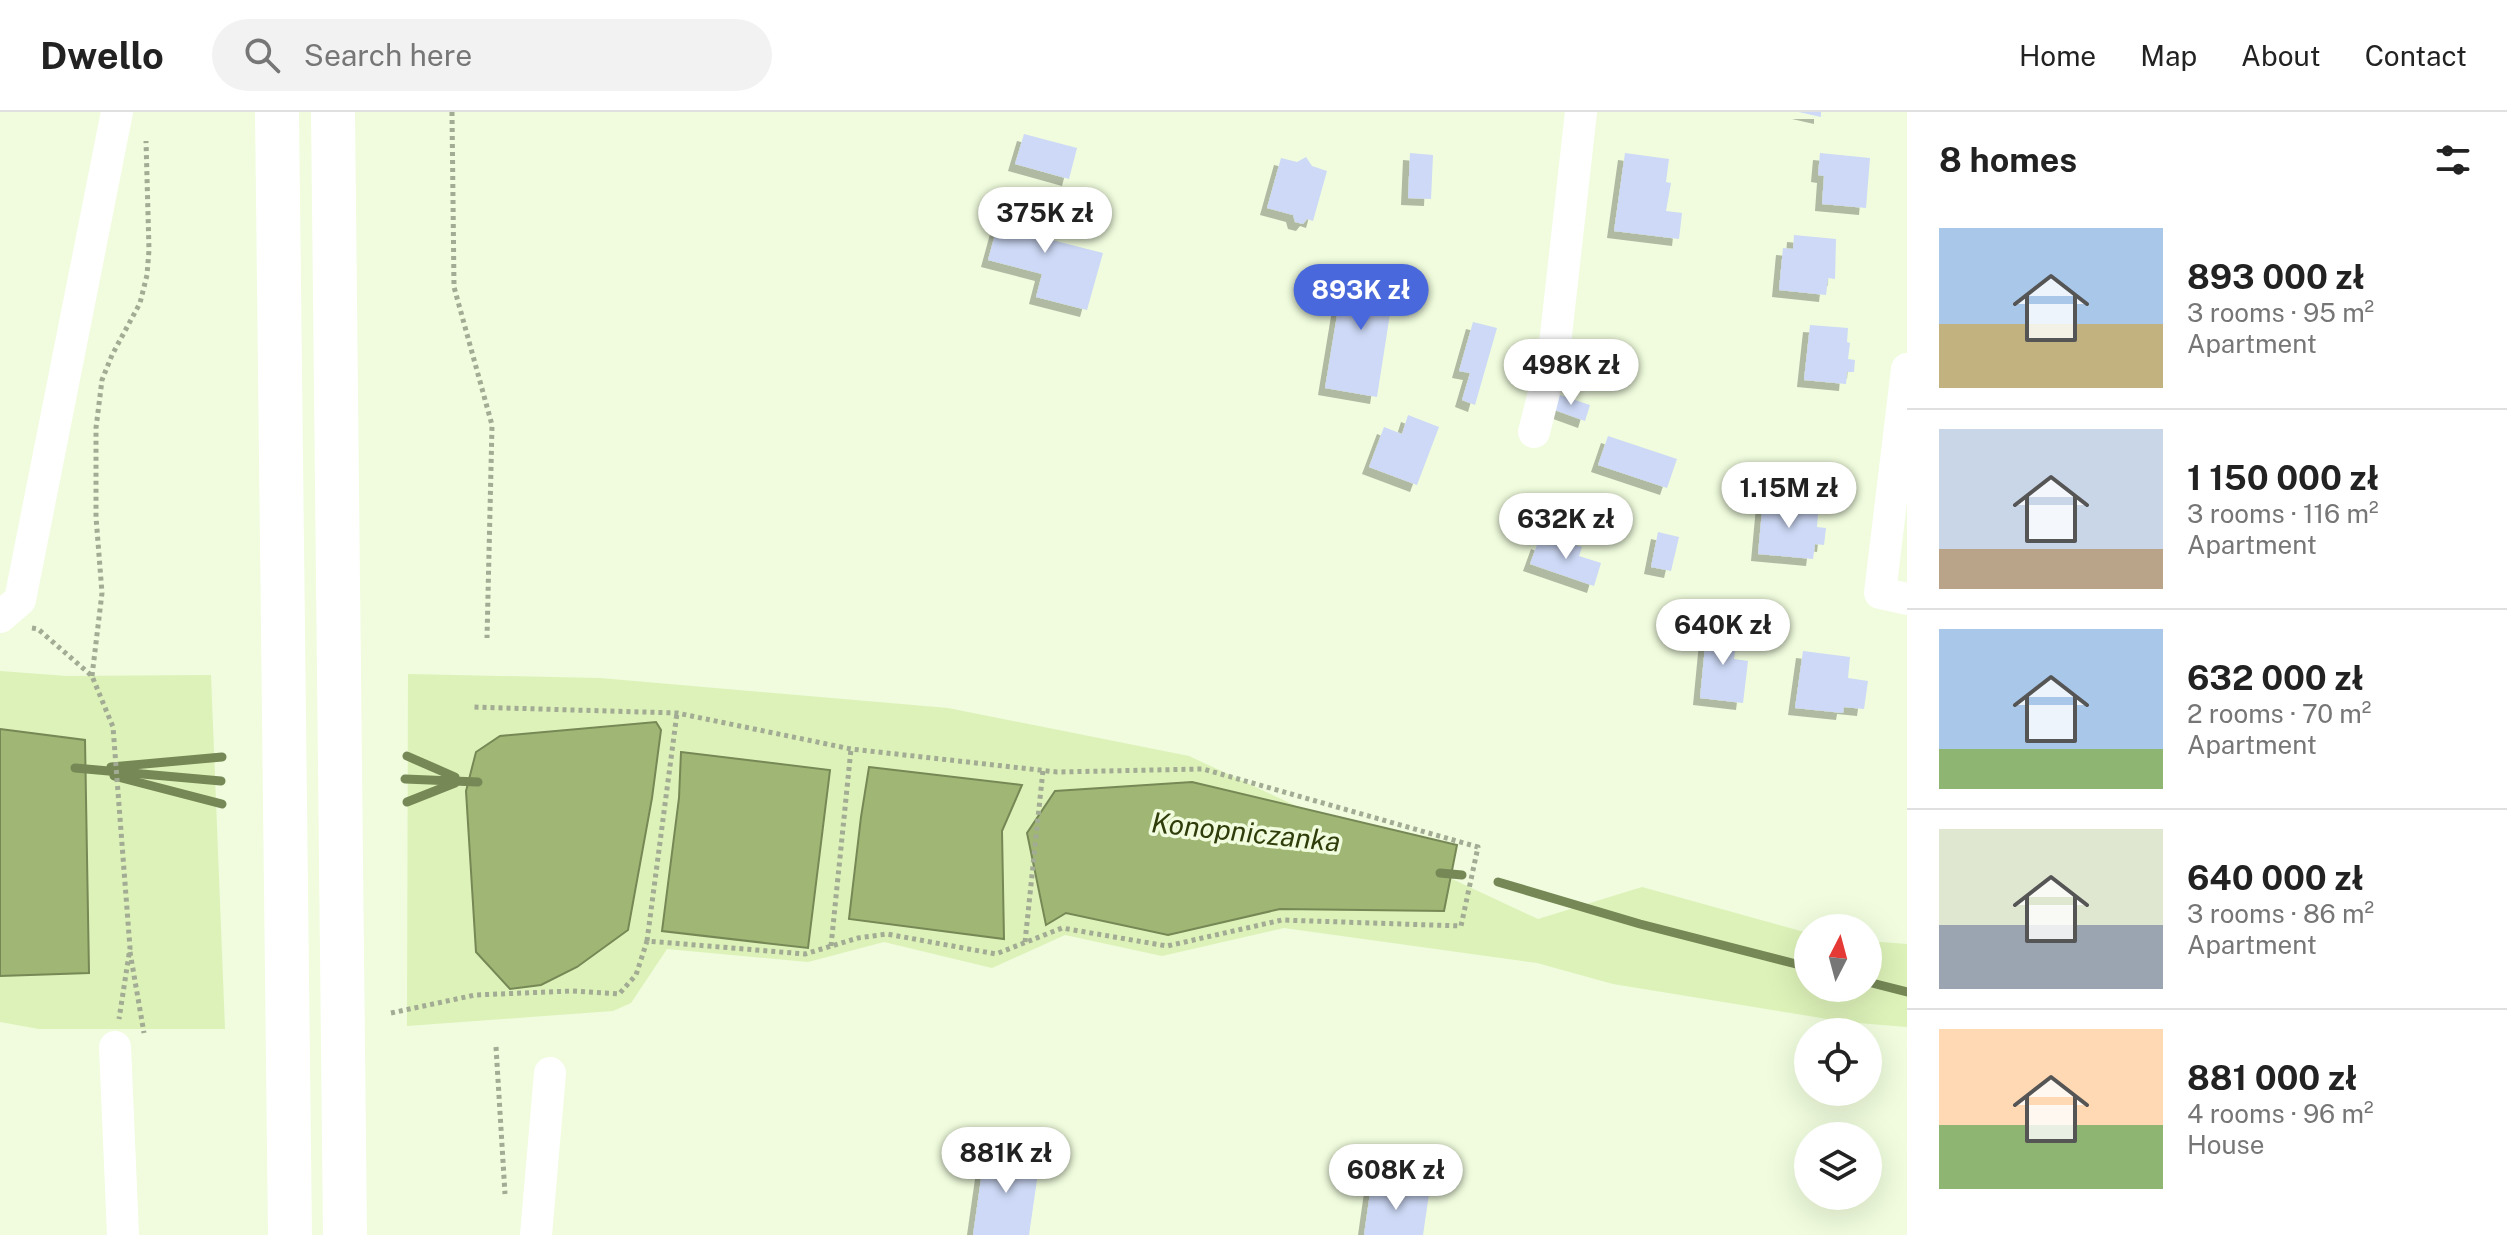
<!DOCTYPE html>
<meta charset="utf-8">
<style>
:root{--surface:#fff;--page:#f2f2f2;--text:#222;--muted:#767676;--line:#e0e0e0;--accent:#4968dc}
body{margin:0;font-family:"Public Sans",sans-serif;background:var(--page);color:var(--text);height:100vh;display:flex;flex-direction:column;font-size:30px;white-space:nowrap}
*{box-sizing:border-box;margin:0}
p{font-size:26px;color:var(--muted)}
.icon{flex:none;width:44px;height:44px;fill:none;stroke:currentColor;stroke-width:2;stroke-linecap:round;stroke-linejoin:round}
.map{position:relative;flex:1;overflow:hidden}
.sheet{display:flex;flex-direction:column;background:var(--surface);width:600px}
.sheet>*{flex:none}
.needle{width:52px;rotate:6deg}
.buttons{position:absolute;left:1794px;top:802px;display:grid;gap:16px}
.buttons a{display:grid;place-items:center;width:88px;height:88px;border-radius:50%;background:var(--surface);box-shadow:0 8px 32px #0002;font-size:40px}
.price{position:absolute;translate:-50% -68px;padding:0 18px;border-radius:28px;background:#fff;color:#222;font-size:26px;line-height:52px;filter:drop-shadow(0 2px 4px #0008)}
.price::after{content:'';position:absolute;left:50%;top:48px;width:24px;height:18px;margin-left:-12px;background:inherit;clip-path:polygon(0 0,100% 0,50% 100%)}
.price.active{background:var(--accent);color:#fff}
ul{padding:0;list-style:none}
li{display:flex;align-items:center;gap:24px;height:200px;padding:0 32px}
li+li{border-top:2px solid var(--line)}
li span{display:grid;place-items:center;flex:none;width:224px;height:160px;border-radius:0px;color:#555}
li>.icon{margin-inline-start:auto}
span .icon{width:96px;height:96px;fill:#fffc;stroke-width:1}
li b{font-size:34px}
h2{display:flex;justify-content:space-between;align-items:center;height:96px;padding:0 32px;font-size:34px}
header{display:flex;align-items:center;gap:48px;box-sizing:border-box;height:112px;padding:0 40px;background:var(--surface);border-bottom:2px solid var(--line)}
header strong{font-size:38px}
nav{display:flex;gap:44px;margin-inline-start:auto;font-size:28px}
.search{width:560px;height:72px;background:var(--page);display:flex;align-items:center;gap:20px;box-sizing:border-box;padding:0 28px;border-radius:44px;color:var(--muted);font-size:30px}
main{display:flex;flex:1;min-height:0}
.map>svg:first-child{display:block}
</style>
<header>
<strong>Dwello</strong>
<div class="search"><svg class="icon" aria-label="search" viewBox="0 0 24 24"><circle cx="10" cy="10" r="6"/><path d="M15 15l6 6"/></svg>Search here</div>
<nav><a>Home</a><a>Map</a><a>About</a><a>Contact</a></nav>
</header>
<main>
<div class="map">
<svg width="1907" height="1123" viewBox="0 0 1907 1123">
<defs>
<filter id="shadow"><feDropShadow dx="-7" dy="7" stdDeviation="0" flood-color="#0004"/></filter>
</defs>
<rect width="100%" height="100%" fill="#f0fcdd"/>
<!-- green -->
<g fill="#ddf2b9">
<polygon points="0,559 67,564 211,563 225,917 39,917 0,910"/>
<polygon points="408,562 600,566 948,596 1189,644 1538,807 1642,775 1808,821 1808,876 1868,876 1868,829 1907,832 1907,915 1846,910 1613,872 1537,851 1284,816 1162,844 1065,823 992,856 884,830 808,850 667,837 631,891 613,899 407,914"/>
</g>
<!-- water -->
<g fill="#9fb674" stroke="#768856" stroke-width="2">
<polygon points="656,610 661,618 652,686 628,818 577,855 541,873 510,877 476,840 466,679 476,640 500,624"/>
<polygon points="0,617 85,628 89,861 0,864"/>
<polygon points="681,640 830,658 808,836 662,819 679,686"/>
<polygon points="869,655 1022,673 1002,719 1004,827 849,807 861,705"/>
<polygon points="1192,670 1457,733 1444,799 1280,797 1168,823 1066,801 1046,813 1027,721 1055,679"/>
</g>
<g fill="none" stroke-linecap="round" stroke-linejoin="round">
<!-- stream -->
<g stroke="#768856" stroke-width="9">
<polyline points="407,644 455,665"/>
<polyline points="111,655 222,645"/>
<polyline points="75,656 221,669"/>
<polyline points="114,664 222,692"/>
<polyline points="405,667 478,670"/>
<polyline points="407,690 455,671"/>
<polyline points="1440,761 1462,763"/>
<polyline points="1498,770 1640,812 1808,855"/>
<polyline points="1868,870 1907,880"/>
</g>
</g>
<!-- building -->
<g fill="#cdd9f6" filter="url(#shadow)">
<polygon points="1799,0 1821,0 1821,5"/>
<polygon points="1024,22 1077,36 1069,67 1015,52"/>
<polygon points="1410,41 1433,43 1431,87 1408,86"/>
<polygon points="1625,41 1669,47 1666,70 1671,71 1666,99 1682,101 1679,127 1614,119"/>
<polygon points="1820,41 1870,46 1866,96 1822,92 1824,64 1818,63"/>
<polygon points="1306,45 1312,54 1327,59 1313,109 1307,107 1303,112 1295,110 1293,103 1267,96 1281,46 1297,50"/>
<polygon points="1005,86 1051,99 1044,126 1103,141 1087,198 1036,185 1042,162 988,148"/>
<polygon points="1794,123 1836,127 1835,167 1828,166 1826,183 1779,178 1783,136 1793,137"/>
<polygon points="1345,155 1396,163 1377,285 1325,276"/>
<polygon points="1473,210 1497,216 1475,293 1462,288 1470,261 1459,259"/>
<polygon points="1810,213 1848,216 1847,230 1850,231 1848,247 1855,248 1854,260 1847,260 1846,272 1804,268"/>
<polygon points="1557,282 1590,293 1585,309 1552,297"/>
<polygon points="1408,303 1439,315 1417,373 1369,355 1384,315 1402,322"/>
<polygon points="1608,324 1677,347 1667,376 1598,353"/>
<polygon points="1763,388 1812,393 1811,402 1818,402 1817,415 1826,416 1824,433 1815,432 1813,447 1758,442"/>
<polygon points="1658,420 1679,425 1671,459 1651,455"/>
<polygon points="1553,425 1582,435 1579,444 1601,451 1594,474 1530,452 1538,430 1549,434"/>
<polygon points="1707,514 1738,518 1734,547 1748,549 1743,591 1700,586"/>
<polygon points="1803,539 1850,545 1848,566 1868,569 1864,597 1844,595 1843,601 1795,596"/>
<polygon points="985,1039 1040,1047 1029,1123 973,1123"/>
<polygon points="1371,1074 1429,1082 1423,1123 1364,1123"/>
</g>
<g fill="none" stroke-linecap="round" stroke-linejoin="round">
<!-- path -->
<g stroke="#a2ab93" stroke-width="5" stroke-dasharray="4 4" stroke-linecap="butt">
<polyline points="452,0 454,175 492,313 487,526"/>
<polyline points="32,516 38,517 92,564 113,615 130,836 119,907"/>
<polyline points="92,564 102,481 96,405 96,316 102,268 112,243 140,191 147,163 149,138 146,29"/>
<polyline points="647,829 677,601"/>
<polyline points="1025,830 1043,658"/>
<polyline points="831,834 851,637"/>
<polyline points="130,840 144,921"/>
<polyline points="391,901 475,883 572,879 619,882 636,863 647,829 805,842 858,826 887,822 996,842 1062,816 1167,834 1282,808 1461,814 1478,735 1203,657 1057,660 851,637 677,601 471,595"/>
<polyline points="496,935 505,1082"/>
</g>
<!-- minor -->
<g stroke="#fff" stroke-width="32">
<polyline points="1907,257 1880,481 1907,487"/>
<polyline points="1534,320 1554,241 1581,0"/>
<polyline points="0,505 20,488 117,0"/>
<polyline points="115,935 123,1123"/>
<polyline points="536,1123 550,961"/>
</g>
<!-- highway -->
<g stroke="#fff" stroke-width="44">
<polyline points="277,0 290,1123"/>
<polyline points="333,0 345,1123"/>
</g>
</g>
<g text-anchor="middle" stroke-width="7" stroke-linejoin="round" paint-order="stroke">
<!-- water labels -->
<g font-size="28" font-style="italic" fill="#2f3d0b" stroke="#f0fcdd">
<text transform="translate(1246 720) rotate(6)" y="10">Konopniczanka</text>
</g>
</g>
</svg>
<div class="buttons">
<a><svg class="needle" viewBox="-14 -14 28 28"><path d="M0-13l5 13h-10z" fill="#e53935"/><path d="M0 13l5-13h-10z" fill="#767676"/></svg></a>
<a><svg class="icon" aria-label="locate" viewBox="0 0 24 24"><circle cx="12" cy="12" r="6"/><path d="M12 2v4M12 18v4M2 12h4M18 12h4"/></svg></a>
<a><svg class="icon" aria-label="layers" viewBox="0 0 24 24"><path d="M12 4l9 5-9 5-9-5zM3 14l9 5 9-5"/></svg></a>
</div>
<b class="price" style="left:1045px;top:143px">375K zł</b>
<b class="price active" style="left:1361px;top:220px">893K zł</b>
<b class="price" style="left:1571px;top:295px">498K zł</b>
<b class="price" style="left:1789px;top:418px">1.15M zł</b>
<b class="price" style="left:1566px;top:449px">632K zł</b>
<b class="price" style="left:1723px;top:555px">640K zł</b>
<b class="price" style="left:1006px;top:1083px">881K zł</b>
<b class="price" style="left:1396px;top:1100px">608K zł</b>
</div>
<section class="sheet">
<h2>8 homes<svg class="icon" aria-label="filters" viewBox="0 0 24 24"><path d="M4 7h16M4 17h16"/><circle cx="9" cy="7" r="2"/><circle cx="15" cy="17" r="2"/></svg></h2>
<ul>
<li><span style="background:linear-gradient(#a9c7e8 60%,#c2b280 0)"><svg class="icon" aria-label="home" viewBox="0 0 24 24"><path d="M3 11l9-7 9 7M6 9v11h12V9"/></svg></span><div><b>893 000 zł</b><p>3 rooms · 95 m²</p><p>Apartment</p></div></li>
<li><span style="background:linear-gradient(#c9d6e8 75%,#b9a48a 0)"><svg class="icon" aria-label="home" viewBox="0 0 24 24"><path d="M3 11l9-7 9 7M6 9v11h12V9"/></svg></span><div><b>1 150 000 zł</b><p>3 rooms · 116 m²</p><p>Apartment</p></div></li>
<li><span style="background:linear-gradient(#a9c7e8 75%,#8fb573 0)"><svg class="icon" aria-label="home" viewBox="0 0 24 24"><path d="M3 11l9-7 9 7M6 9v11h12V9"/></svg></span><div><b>632 000 zł</b><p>2 rooms · 70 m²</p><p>Apartment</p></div></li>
<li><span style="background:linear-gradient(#dfe7d0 60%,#9aa5b1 0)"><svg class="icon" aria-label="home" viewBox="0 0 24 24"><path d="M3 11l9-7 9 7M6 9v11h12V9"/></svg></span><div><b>640 000 zł</b><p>3 rooms · 86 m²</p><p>Apartment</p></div></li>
<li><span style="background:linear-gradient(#ffd9b3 60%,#8fb573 0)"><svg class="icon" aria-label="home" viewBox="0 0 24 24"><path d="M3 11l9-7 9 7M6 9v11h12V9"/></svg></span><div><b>881 000 zł</b><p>4 rooms · 96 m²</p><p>House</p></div></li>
</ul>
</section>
</main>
